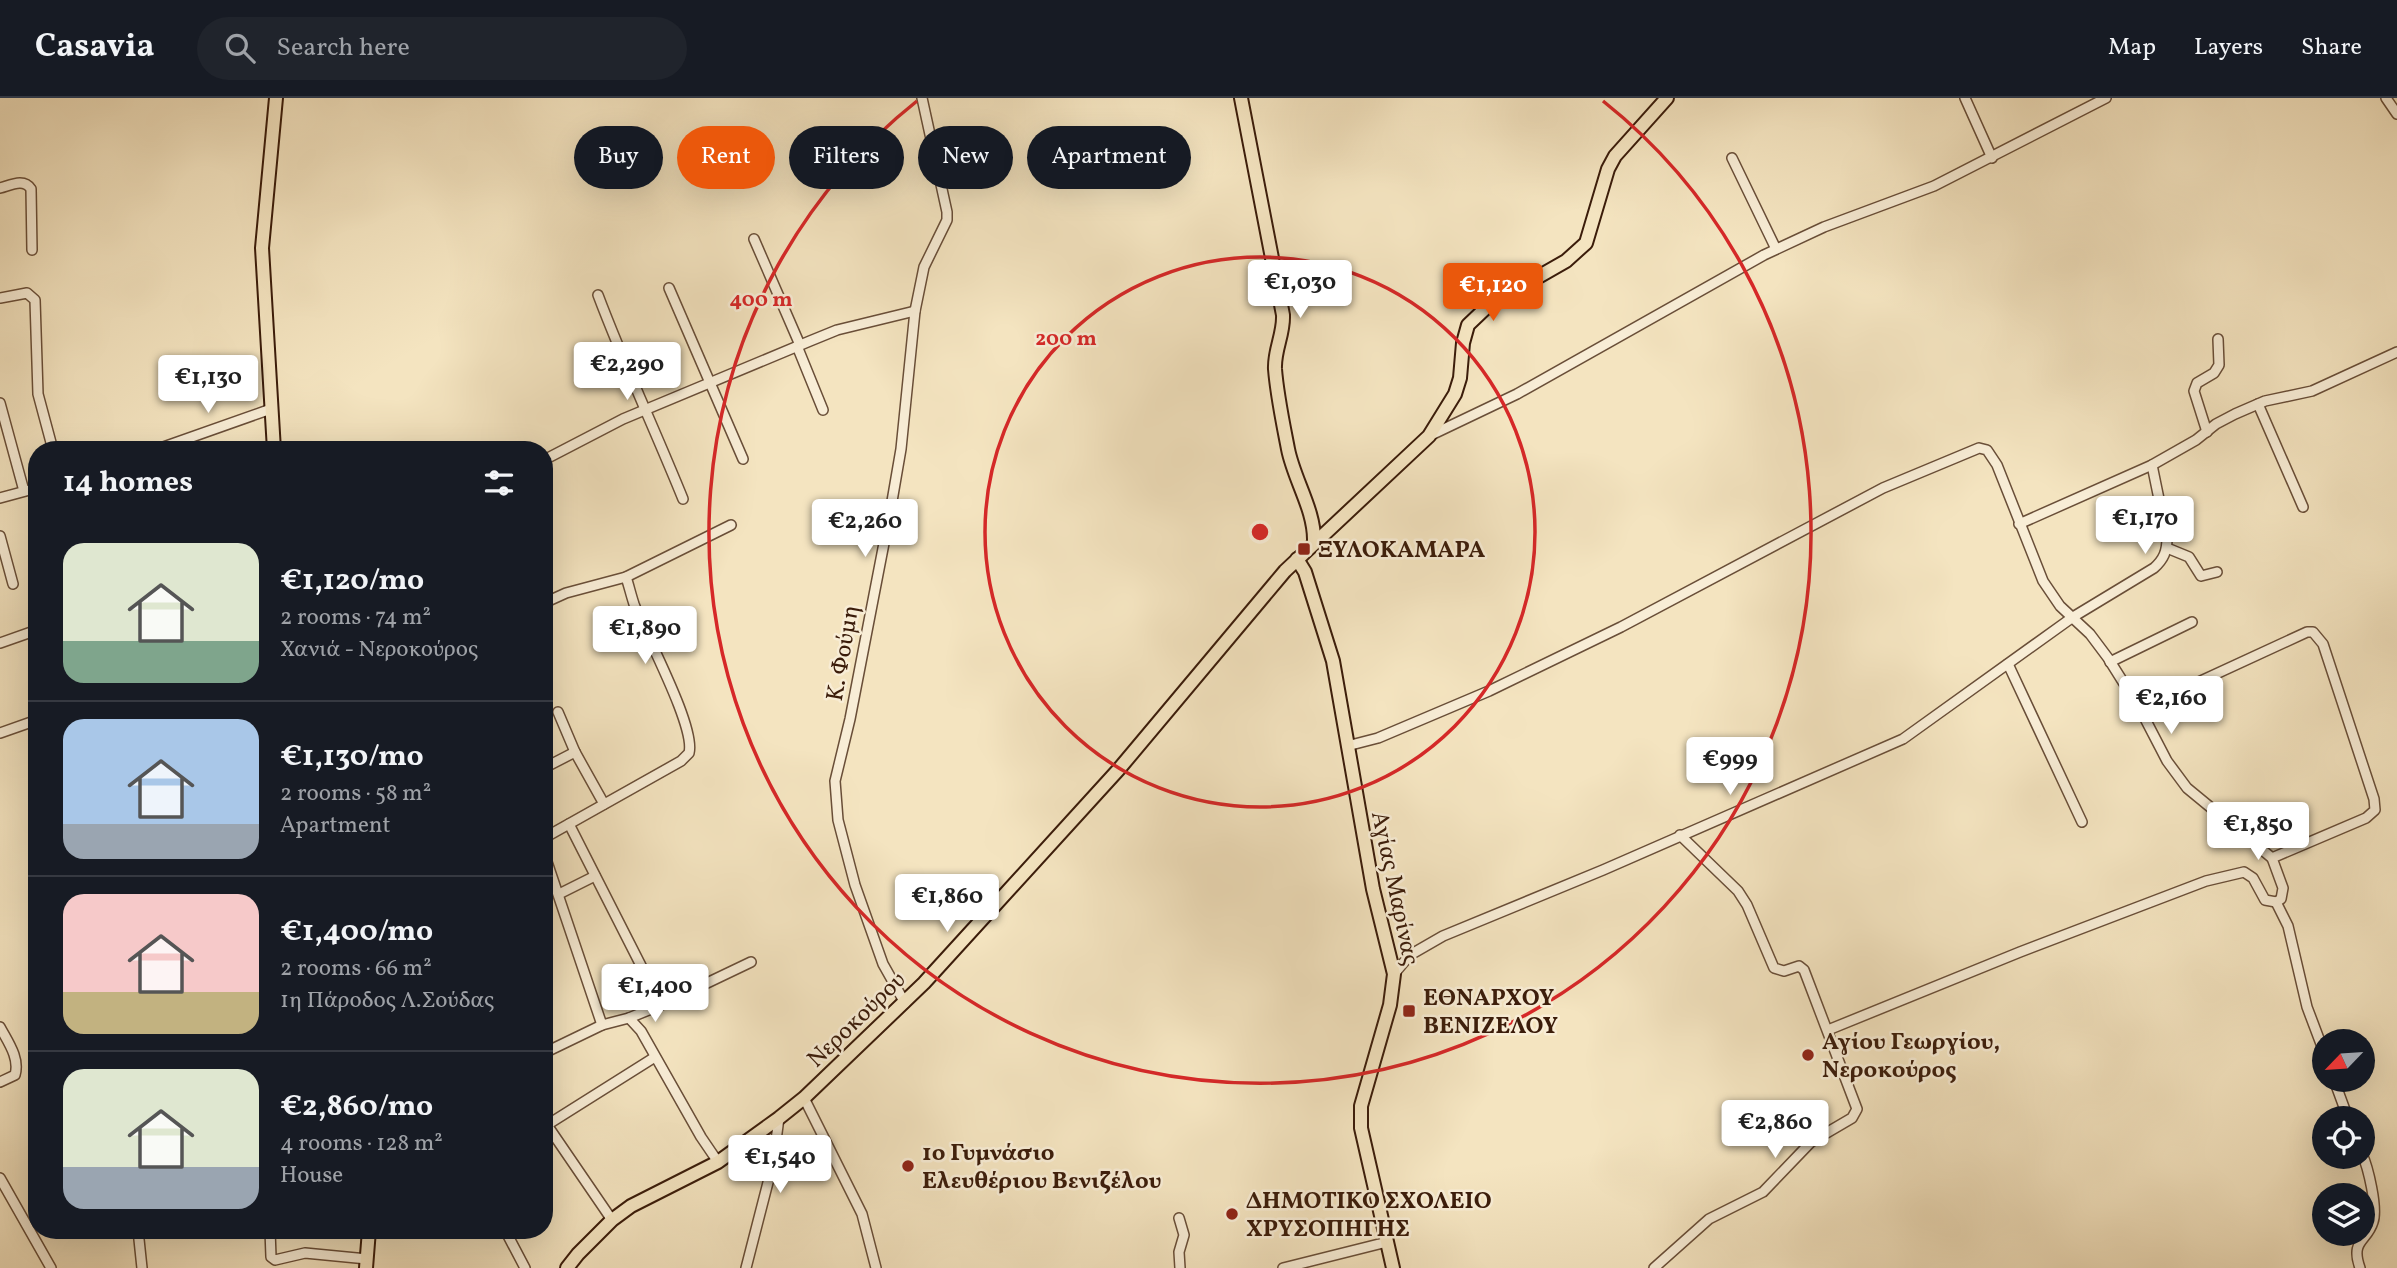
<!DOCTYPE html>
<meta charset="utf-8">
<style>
:root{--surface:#171b24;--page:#20242c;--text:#f1f3f6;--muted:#9ea1a6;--line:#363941;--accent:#ea580c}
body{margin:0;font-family:Vollkorn,serif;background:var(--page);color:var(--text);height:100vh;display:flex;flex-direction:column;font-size:26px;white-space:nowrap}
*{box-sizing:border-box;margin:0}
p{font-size:23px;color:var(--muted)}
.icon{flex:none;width:38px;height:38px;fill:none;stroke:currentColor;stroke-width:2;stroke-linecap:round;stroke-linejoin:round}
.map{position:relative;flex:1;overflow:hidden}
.panel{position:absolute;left:28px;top:343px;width:525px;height:798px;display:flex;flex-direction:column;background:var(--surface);border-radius:28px;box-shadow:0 7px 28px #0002}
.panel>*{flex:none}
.banner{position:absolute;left:574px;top:28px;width:665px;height:63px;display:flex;gap:14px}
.needle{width:46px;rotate:245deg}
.fabs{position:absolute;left:2312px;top:931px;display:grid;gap:14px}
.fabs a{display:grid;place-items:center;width:63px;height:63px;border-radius:50%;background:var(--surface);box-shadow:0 7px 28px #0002;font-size:35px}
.price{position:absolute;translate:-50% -60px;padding:0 16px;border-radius:7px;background:#fff;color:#222;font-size:23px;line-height:46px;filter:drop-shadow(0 2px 4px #0008)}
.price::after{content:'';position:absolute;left:50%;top:42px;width:21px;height:16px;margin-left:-10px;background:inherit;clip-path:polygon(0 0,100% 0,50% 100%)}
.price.on{background:var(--accent);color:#fff}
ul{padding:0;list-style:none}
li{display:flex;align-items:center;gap:21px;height:175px;padding:0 35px}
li+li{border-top:2px solid var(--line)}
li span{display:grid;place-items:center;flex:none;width:196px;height:140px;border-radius:21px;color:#555}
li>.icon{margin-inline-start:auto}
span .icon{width:84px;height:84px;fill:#fffc;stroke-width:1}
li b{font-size:30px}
h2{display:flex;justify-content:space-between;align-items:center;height:84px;padding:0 35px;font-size:30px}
.chip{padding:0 24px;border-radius:32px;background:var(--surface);box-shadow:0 7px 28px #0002;font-size:24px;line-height:63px}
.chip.on{background:var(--accent);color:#fff}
header{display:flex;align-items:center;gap:42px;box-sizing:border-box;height:98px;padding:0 35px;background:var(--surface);border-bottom:2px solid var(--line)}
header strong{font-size:33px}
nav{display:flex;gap:38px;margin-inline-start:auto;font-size:24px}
.search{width:490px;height:63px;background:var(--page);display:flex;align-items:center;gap:18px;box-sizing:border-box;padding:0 24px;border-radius:38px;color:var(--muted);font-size:26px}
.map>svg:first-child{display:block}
</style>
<header>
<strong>Casavia</strong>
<div class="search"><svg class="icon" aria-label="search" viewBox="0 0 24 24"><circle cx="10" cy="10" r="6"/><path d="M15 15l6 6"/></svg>Search here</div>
<nav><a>Map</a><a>Layers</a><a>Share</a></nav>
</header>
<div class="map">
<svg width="2397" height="1170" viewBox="0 0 2397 1170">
<rect width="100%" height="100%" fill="#f4e4c0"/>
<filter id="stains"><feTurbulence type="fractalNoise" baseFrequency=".00286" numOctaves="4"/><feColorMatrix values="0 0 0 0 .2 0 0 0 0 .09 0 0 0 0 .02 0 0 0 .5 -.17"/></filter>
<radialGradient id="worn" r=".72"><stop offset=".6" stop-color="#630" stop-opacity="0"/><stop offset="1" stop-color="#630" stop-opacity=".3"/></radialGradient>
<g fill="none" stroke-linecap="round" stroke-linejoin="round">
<!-- minor casing -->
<g stroke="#694e38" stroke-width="12">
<g id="minor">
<polyline points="1965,0 1992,60"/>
<polyline points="2386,0 2397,16"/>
<polyline points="1732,60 1776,151"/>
<path d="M0 90C11 87 24 80 31 91L32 152"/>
<polyline points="754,141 800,247"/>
<polyline points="669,190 743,361"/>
<path d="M598 197C624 266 655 332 683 401"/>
<polyline points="0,200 27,195 35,202 38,296 53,352"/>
<polyline points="797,248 823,312"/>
<polyline points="0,305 24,393"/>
<polyline points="2258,306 2303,409"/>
<polyline points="2207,334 2194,293 2197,285 2214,275 2219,267 2218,241"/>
<polyline points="1429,338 1517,296 1764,157 1824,129 1934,88 2106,0"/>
<polyline points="155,352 271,311"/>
<polyline points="544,362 623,321 810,243 837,232 915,213"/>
<polyline points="0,400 37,390"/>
<polyline points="2019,426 2152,367 2196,342 2216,326 2235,316 2265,303 2312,293 2397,254"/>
<polyline points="0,438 13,486"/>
<polyline points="2167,450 2189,459 2201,478 2217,474"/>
<polyline points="544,505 566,495 626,479 731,427"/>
<polyline points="0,545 37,532"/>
<polyline points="2110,564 2192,524"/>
<polyline points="2008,566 2082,724"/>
<polyline points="558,614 575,654 604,706"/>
<polyline points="0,635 37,622"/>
<polyline points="1347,648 1378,640 1489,593 1621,529 1883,390 1979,350 1987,352 1997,367 2043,483 2060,508 2090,536 2108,560 2140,611 2167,663 2187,690 2272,760"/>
<polyline points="544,670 575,654"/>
<polyline points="569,726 661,907"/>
<path d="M544 740 681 663 689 655C696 629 645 536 634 506 631 497 629 488 626 479"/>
<polyline points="544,755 602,927"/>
<polyline points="559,796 595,778"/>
<polyline points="2276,804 2288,828 2307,909 2324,954"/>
<path d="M1394 876 1410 857 1443 838 1603 772 1903 641 2073 519 2154 470C2164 461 2167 453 2167 440L2152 367"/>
<polyline points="905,905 883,866 855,787 838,722 835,683 850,621 891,409 901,351 915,213 924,169 947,122 947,114 922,0"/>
<polyline points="629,920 641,933 701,1039 718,1064"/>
<path d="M0 929C8 944 20 960 15 977L0 984"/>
<polyline points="1828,932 2020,854 2206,783 2244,774 2253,780 2265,802 2276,804 2281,801 2283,790 2272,760 2366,720 2375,712 2374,701 2323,546 2313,534 2307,534 2140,611"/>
<polyline points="544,955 602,927 629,920 661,907 751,864"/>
<polyline points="2334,982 2348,1020"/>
<polyline points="804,1000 862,1116 876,1170"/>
<polyline points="545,1024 612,1122"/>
<polyline points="547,1027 655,959"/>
<polyline points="0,1080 51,1170"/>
<polyline points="1179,1120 1184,1137 1179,1154 1180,1170"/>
<polyline points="138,1132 142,1170"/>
<polyline points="270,1132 271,1159 275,1162 305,1155 367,1161"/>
<polyline points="505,1132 525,1170"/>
<polyline points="746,1170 773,1065 779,1020"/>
<polyline points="1283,1170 1387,1144"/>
<polyline points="1654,1170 1709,1121 1763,1094 1811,1044 1852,1020 1857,1011 1804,872 1799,868 1784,873 1774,870 1747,807 1738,793 1680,737"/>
<path d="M2360 1170C2350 1142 2367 1144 2373 1124 2378 1110 2368 1069 2362 1056"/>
</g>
</g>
<!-- major casing -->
<g stroke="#3b1c0a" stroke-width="16">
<g id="major">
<path d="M1241 0 1283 217C1284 236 1274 252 1275 271 1277 297 1283 325 1288 351 1294 382 1315 412 1314 444"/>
<polyline points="274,352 262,150 276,0"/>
<polyline points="1297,461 1305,474 1333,563 1373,791 1394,876 1390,907 1361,1008 1361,1030 1393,1170"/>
<polyline points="366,1170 369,1132"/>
<polyline points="567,1170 578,1156 612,1122 631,1108 718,1064 779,1020 804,1000 924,885 1119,671 1285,473 1429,338 1455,296 1460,280 1463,245 1468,227 1489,207 1566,163 1586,145 1608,71 1615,58 1667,0"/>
</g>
</g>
<!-- minor -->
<use href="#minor" stroke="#f8edd6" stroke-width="9"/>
<!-- major -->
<use href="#major" stroke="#f4e4c0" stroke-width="12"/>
</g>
<!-- distance rings -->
<g fill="none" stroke="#d62828" stroke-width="3.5">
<circle cx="1260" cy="434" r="275"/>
<path d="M1603 3A551 551 0 1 1 917 3"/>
</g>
<!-- markers -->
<g fill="#8f2418" stroke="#f8edd6" stroke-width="2.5">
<rect x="1297" y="444" width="14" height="14" rx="3.5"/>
<rect x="1402" y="906" width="14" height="14" rx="3.5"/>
<circle cx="1808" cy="957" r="7"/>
<circle cx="908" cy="1068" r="7"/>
<circle cx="1232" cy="1116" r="7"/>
</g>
<g text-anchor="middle" stroke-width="5" stroke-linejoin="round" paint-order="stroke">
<!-- poi labels -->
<g font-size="24" font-weight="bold" fill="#3b1c0a" stroke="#f8edd6" text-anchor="start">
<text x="1318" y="459">ΞΥΛΟΚΑΜΑΡΑ</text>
<text x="1423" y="907">ΕΘΝΑΡΧΟΥ<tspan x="1423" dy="28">ΒΕΝΙΖΕΛΟΥ</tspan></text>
<text x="1822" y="951">Αγίου Γεωργίου,<tspan x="1822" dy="28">Νεροκούρος</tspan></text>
<text x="922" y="1062">1ο Γυμνάσιο<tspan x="922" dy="28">Ελευθέριου Βενιζέλου</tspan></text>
<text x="1246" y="1110">ΔΗΜΟΤΙΚΟ ΣΧΟΛΕΙΟ<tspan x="1246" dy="28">ΧΡΥΣΟΠΗΓΗΣ</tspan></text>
</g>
<!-- street labels -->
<g font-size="24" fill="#3b1c0a" stroke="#f8edd6">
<text transform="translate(842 555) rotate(-80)" y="8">Κ. Φούμη</text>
<text transform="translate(1396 790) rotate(78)" y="8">Αγίας Μαρίνας</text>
<text transform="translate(856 921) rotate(-44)" y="8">Νεροκούρου</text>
</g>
</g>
<circle cx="1260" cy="434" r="10" fill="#d62828" stroke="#f8edd6" stroke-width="3.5"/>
<g font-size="21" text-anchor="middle" font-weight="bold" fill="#d62828" stroke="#f8edd6" stroke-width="5" stroke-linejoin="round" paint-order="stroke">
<text x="761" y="208">400 m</text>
<text x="1066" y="247">200 m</text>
</g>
<rect width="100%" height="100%" filter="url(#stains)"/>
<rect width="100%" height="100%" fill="url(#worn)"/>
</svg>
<div class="fabs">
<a><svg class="needle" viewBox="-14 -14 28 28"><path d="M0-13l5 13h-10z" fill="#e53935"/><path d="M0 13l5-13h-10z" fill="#9ea1a6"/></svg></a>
<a><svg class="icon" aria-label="locate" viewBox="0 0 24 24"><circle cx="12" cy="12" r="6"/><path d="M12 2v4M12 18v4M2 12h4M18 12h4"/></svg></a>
<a><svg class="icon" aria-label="layers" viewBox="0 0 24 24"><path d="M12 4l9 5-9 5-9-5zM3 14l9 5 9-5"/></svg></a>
</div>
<b class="price" style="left:1300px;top:222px">€1,030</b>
<b class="price on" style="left:1493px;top:225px">€1,120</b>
<b class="price" style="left:627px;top:304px">€2,290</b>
<b class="price" style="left:208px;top:317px">€1,130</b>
<b class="price" style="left:2145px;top:458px">€1,170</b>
<b class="price" style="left:865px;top:461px">€2,260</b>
<b class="price" style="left:645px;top:568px">€1,890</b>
<b class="price" style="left:2171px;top:638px">€2,160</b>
<b class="price" style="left:1730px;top:699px">€999</b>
<b class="price" style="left:2258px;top:764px">€1,850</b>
<b class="price" style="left:947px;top:836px">€1,860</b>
<b class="price" style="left:655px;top:926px">€1,400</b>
<b class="price" style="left:1775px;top:1062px">€2,860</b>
<b class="price" style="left:780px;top:1097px">€1,540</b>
<div class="banner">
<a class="chip">Buy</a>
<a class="chip on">Rent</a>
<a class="chip">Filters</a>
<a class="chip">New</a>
<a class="chip">Apartment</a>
</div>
<section class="panel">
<h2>14 homes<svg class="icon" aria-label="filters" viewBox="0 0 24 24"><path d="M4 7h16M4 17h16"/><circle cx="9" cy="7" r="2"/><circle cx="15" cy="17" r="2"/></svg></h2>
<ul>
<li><span style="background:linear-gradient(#dfe7d0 70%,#7fa58c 0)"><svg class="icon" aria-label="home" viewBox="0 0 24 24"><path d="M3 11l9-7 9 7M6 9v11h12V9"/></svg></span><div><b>€1,120/mo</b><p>2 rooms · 74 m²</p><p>Χανιά - Νεροκούρος</p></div></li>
<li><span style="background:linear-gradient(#a9c7e8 75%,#9aa5b1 0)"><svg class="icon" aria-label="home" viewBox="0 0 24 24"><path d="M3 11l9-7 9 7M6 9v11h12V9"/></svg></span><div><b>€1,130/mo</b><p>2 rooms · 58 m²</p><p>Apartment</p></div></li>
<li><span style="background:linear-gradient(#f6c9c9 70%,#c2b280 0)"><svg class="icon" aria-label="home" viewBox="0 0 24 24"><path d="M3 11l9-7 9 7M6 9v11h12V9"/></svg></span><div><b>€1,400/mo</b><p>2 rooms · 66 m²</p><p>1η Πάροδος Λ.Σούδας</p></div></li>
<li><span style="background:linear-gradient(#dfe7d0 70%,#9aa5b1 0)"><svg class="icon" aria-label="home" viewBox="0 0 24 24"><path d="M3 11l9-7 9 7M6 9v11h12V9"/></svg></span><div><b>€2,860/mo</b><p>4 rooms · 128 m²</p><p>House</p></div></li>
</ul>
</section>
</div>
